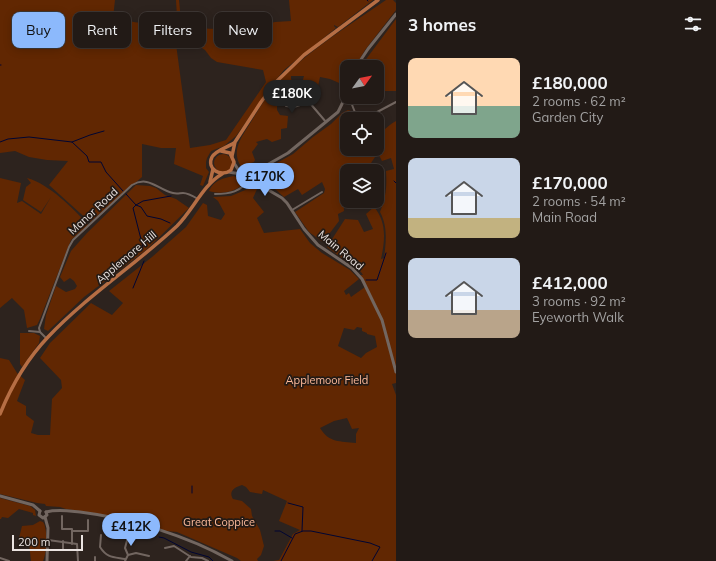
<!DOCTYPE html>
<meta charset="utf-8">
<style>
:root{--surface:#221a16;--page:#2e2723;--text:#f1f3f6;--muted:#a2a1a1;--line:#3f3835;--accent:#8cb9fc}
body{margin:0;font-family:Mulish,sans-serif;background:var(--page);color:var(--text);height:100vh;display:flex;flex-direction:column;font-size:15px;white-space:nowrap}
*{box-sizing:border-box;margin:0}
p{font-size:13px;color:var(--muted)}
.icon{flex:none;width:22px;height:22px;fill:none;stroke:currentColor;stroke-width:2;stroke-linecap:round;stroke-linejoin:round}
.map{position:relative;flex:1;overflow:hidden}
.details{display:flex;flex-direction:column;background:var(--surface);width:320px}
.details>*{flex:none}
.guide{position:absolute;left:12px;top:12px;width:324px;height:36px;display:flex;gap:8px}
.needle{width:26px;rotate:57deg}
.buttons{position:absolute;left:340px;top:60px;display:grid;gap:8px}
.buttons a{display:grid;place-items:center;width:44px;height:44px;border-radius:8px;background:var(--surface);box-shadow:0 2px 10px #0003,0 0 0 1px var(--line);font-size:20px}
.scale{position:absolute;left:12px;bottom:10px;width:71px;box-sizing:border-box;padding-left:4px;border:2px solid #ebe4e1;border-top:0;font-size:11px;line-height:14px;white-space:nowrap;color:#ebe4e1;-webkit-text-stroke:3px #231a15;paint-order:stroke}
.price{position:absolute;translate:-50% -34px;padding:0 9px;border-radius:14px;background:var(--accent);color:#111;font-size:13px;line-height:26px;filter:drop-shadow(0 1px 2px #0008)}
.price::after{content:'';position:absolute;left:50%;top:24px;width:12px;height:9px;margin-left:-6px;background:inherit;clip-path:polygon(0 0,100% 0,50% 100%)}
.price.selected{background:#222;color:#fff}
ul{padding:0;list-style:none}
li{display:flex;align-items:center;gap:12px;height:100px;padding:0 12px}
li span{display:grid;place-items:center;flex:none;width:112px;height:80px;border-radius:8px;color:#555}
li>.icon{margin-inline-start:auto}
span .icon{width:48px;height:48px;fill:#fffc;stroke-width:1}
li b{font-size:17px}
h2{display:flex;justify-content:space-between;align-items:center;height:48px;padding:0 12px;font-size:17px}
.pill{padding:0 14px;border-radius:8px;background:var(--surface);box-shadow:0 2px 10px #0003,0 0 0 1px var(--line);font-size:14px;line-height:36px}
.pill.selected{background:var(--accent);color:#111}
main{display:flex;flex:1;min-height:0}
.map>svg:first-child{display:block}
</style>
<main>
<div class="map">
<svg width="396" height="561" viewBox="0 0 396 561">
<rect width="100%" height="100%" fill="#2d231e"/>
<!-- green -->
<g fill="#612702" fill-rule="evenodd">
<path d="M0 0H115L113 18C124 20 144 25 155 23 163 22 168 18 177 18L176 0H179L181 20 193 28 241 30 275 22 291 21 289 0H373L338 27 334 25V26L336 28 284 70 275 81 236 136 224 146 211 151 207 158 206 162V168L209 172 203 186 200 185 203 176 174 164 176 148H161L142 144V177L90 222 49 185 68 161 47 160 29 157 15 151 0 153ZM157 24 193 29 197 45 205 50 211 58 217 62 263 70 266 82 226 140 210 145 190 148 176 44 177 41 182 44V38Z"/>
<path d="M386 0H393L396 3V10L365 50 355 67H347L346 86 330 79 320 77 317 91 310 90 309 92 300 90 304 76H291V79L294 83 295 86 290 87 286 84 277 91V110L280 115 288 116 287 128 281 129V139L272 142 267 139 256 142 258 144 252 152 255 160 254 162 251 163V168L255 171 262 164 263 165 256 174C248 175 242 170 239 163 232 148 243 135 251 122 259 109 270 90 281 79 312 48 350 25 386 0Z"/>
<polygon points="396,19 396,91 377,91 377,67 358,67 359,66 361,66"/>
<polygon points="348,110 351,111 355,119 347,119 347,149 371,149 375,157 369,166 368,171 347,171 347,185 345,188 347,191 343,194 344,211 338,214 339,221 323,242 309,232 295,212 324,193 325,189 322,182 302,195 298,189 284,197 265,180 263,173 266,169 293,154 313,137 331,124 342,113"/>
<path d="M396 121V383L392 384 396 395V561H273L279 560 293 534 300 530 279 521 287 501 263 490 262 494 250 492 246 487 242 485C235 487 228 491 233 499L242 501 251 509 252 516 260 530 264 546 261 555 257 559 258 561H241L237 558 177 532 158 530 119 517 66 509 60 507 46 506 45 504 37 503 0 494V358L9 360 17 373 25 380 17 401 26 406V415L34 421 31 433 38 435H50L52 399 62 388 61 380 40 358 50 343 91 303 112 315 123 303 109 291 152 257 186 227 203 203 207 205 208 216 221 220 225 214 218 201 213 197 231 196 250 188 258 187 253 198 264 212 257 218 264 233 300 229 310 243 322 253 350 270 359 279 344 291 346 295 349 293 351 297 365 287 374 306 360 275H363L361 272 327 247 345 219 358 220 364 232 373 229 366 214 374 207C387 222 385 241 381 259L384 258C386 242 388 227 380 212 386 198 387 186 386 171L394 169 391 158 382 161C380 157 377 152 377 149 376 137 385 127 396 121ZM357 327 362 328V331L367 333V334L375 336 377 347 366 353 361 358 338 346 344 328 354 330ZM347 418 352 429 359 428 356 434V443C340 441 329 443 320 428L334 421Z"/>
<circle cx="223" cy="163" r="9"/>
<path d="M234 176 245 182C237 192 221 195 209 191 214 180 223 178 234 176Z"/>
<path d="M0 178 21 183 17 203 22 201 41 214 51 197 41 212 23 200 26 187 31 183 27 178C49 184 73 208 88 225L71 240 40 319 37 325 27 328 24 310 12 298 0 308Z"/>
<polygon points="136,185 150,186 156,188 165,195 176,199 189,208 146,250 84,297 48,331 44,329 46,315 56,286 66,292 75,289 77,286 74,281 70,278 64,282 60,277 71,251 87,233"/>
<polygon points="20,333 34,333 40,336 39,343 22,367 20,364"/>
<polygon points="0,498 30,506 35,510 36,516 33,515 33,513 19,509 8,518 2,517 1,519 0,519"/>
<path d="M40 521 43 522C48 528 47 554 43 561H31L29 543 27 540 19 538 22 526 33 525Z"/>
</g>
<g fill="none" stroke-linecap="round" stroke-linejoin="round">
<!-- stream -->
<g stroke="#000533" stroke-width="1">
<polyline points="367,0 368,1"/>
<polyline points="0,65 1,65"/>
<polyline points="0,142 8,139 29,137 72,142 87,156 89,162 101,162 106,172 123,191"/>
<polyline points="72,142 90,135 104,131"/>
<polyline points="394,181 396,183"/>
<polyline points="126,194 136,205 133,208 143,247"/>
<polyline points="170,223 161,219 147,216 141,207 136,205 143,201 171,196"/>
<polyline points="366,280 377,280 386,253"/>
<polyline points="133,288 144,261"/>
<polyline points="192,493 192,486"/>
<polyline points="288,503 303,507 302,531"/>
<polyline points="275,531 280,531 292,538"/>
<polyline points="159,537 164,538 191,552 209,557 213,561"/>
<polyline points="281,561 295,534 303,531 311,531 370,543 380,547 372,561"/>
</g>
<!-- street -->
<g stroke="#726660" stroke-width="2">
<polyline points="286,87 286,106 294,107 309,102 326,122"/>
<polyline points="349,97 356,115 359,119"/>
<polyline points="364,119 396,102"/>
<path d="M215 194C229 194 242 192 248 179"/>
<polyline points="292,210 322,192"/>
<polyline points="29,331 40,332"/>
<path d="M46 338 40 332 39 328 69 247 73 240 132 185C149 175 158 190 173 193 177 194 180 193 183 193 188 193 193 196 198 199"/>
<polyline points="62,516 62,529 72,529 72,544"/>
<polyline points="72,531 88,531 88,520"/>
<path d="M101 535 100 547C107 558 113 557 125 559"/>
<polyline points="48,540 77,544 78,561"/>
<polyline points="165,548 174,546 191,557 202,558 208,561"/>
<polyline points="63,550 63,541"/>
<polyline points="128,555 125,548 129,533"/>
<polyline points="0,558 9,561"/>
<polyline points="95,561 95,557"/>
<polyline points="125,561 128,555 136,553 149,556"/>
<polyline points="186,561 190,556"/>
</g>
<!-- secondary -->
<g stroke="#726660" stroke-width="3">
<polyline points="356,67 368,49 396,14"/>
<polyline points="234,163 241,174 282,198 287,203 304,229 318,245 352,268 362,279 382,320 396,372"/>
<polyline points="228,172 241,174"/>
<polyline points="255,183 258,174 265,166 288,153 338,112 342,104 347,91"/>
<polyline points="0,496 33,505 40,511"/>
<polyline points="40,511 39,515 43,518 47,515 46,512"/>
<path d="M46 512C58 509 69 511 80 512 130 518 188 536 232 561"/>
<polyline points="45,517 48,528 47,561"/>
</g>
<!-- primary -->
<g stroke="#b66e44" stroke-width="3.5">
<path d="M221 151 230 153 234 162 231 170C221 178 206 169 212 157 216 150 228 147 234 143"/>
<polyline points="232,156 235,142 261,102 276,82 304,55 378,0"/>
<polyline points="210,182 213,169"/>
<path d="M0 414C11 387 28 358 48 337 87 296 135 265 177 226 193 210 203 185 222 174"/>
</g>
</g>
<g text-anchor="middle" stroke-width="3.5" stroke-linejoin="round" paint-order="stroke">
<!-- street labels -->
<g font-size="11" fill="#ebe4e1" stroke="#231a15">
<text transform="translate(93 211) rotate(-43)" y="4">Manor Road</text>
<text transform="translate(341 250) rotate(40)" y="4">Main Road</text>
<text transform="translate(126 257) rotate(-40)" y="4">Applemore Hill</text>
</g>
<!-- park labels -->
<g font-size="11" fill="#fcb999" stroke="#231a15">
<text x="327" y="384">Applemoor Field</text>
<text x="219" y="526">Great Coppice</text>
</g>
</g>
</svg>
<div class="buttons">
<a><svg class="needle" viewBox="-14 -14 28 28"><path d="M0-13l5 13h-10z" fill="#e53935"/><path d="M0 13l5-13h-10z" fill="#a2a1a1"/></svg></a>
<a><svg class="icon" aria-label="locate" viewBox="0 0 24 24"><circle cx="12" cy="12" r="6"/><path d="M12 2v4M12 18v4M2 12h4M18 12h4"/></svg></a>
<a><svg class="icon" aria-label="layers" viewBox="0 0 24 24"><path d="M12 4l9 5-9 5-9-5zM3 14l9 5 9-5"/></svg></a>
</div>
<div class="scale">200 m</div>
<b class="price selected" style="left:292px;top:114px">£180K</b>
<b class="price" style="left:265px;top:197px">£170K</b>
<b class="price" style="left:131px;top:547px">£412K</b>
<div class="guide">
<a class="pill selected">Buy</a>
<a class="pill">Rent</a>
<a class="pill">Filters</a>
<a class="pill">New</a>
</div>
</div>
<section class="details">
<h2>3 homes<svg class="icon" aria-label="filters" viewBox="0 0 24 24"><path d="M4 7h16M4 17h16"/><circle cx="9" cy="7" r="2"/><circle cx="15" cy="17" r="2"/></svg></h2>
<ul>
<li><span style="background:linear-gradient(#ffd9b3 60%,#7fa58c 0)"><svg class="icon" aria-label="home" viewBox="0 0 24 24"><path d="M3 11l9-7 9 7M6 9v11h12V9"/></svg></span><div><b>£180,000</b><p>2 rooms · 62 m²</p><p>Garden City</p></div></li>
<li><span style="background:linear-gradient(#c9d6e8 75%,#c2b280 0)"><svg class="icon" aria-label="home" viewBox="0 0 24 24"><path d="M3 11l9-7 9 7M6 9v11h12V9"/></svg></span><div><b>£170,000</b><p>2 rooms · 54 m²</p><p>Main Road</p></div></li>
<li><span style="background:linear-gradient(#c9d6e8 65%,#b9a48a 0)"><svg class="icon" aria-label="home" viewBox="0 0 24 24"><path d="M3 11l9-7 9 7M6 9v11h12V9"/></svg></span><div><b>£412,000</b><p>3 rooms · 92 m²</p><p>Eyeworth Walk</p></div></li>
</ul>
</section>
</main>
